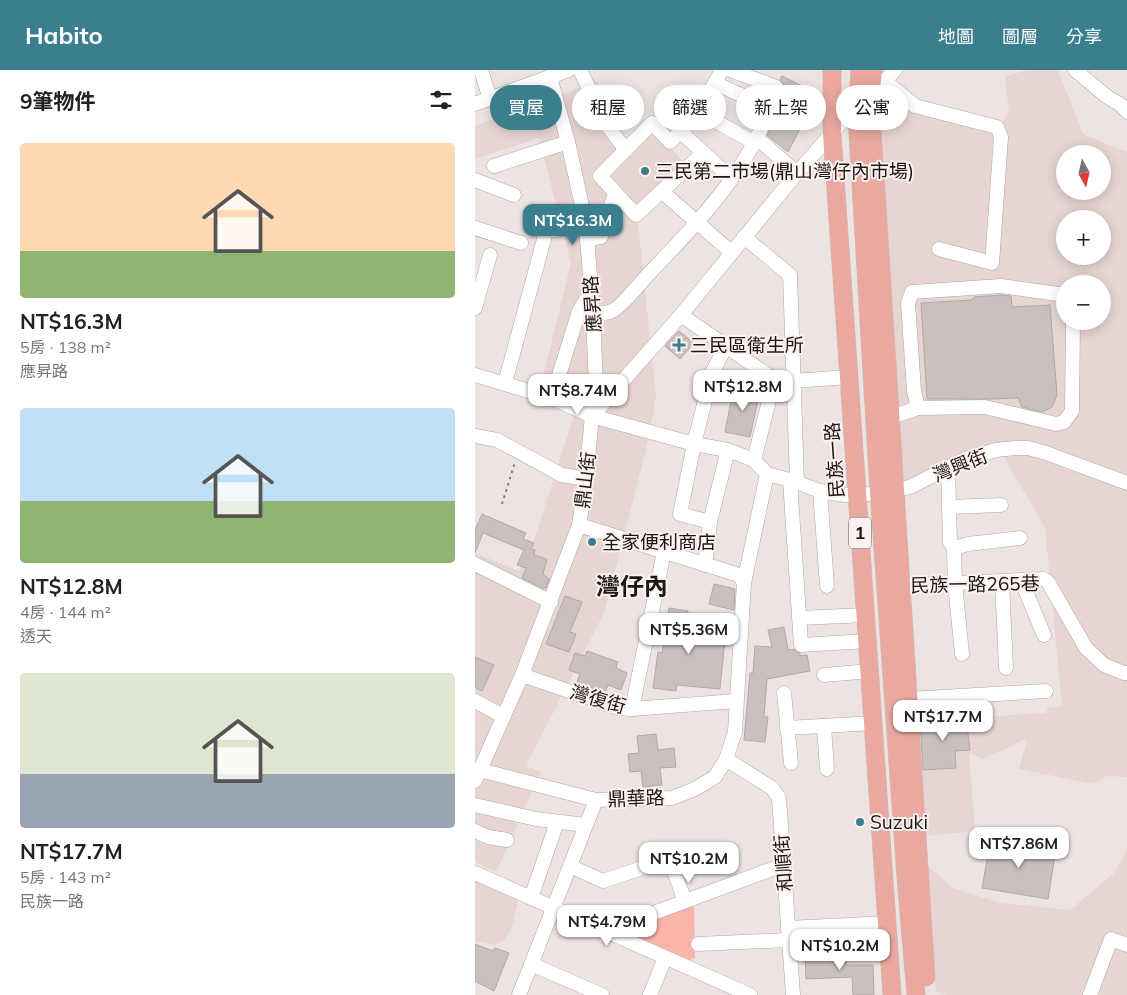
<!DOCTYPE html>
<html lang="zh-TW">
<meta charset="utf-8">
<style>
:root{--surface:#fff;--page:#f2f2f2;--text:#222;--muted:#767676;--accent:#3b7f8e}
body{margin:0;font-family:Mulish,"Noto Sans TC",sans-serif;background:var(--page);color:var(--text);height:100vh;display:flex;flex-direction:column;font-size:19px;white-space:nowrap}
*{box-sizing:border-box;margin:0}
p{font-size:16px;color:var(--muted)}
.icon{flex:none;width:28px;height:28px;fill:none;stroke:currentColor;stroke-width:2;stroke-linecap:round;stroke-linejoin:round}
.map{position:relative;flex:1;overflow:hidden}
.details{display:flex;flex-direction:column;background:var(--surface);width:475px}
.details>*{flex:none}
.top-card{position:absolute;left:15px;top:15px;width:475px;height:45px;display:flex;gap:10px}
.needle{width:32px;rotate:172deg}
.controls{position:absolute;left:581px;top:75px;display:grid;gap:10px}
.controls a{display:grid;place-items:center;width:55px;height:55px;border-radius:50%;background:var(--surface);box-shadow:0 2px 12px #0003;font-size:25px}
.price{position:absolute;translate:-50% -42px;padding:0 11px;border-radius:10px;background:#fff;color:#222;font-size:16px;line-height:32px;filter:drop-shadow(0 1px 2px #0008)}
.price::after{content:'';position:absolute;left:50%;top:30px;width:15px;height:11px;margin-left:-8px;background:inherit;clip-path:polygon(0 0,100% 0,50% 100%)}
.price.active{background:var(--accent);color:#fff}
ul{padding:0;list-style:none}
li{display:grid;align-content:center;gap:10px;height:265px;padding:0 20px}
li span{display:grid;place-items:center;height:155px;border-radius:5px;color:#555}
li>.icon{margin-inline-start:auto}
span .icon{width:90px;height:90px;fill:#fffc;stroke-width:1}
li b{font-size:21px}
h2{display:flex;justify-content:space-between;align-items:center;height:60px;padding:0 20px;font-size:21px}
.chip{padding:0 18px;border-radius:22px;background:var(--surface);box-shadow:0 2px 12px #0003;font-size:18px;line-height:45px}
.chip.active{background:var(--accent);color:#fff}
header{display:flex;align-items:center;gap:30px;box-sizing:border-box;height:70px;padding:0 25px;background:var(--accent);color:#fff}
header strong{font-size:24px}
nav{display:flex;gap:28px;margin-inline-start:auto;font-size:18px}
main{display:flex;flex:1;min-height:0}
.map>svg:first-child{display:block}
</style>
<header>
<strong>Habito</strong>
<nav><a>地圖</a><a>圖層</a><a>分享</a></nav>
</header>
<main>
<section class="details">
<h2>9筆物件<svg class="icon" aria-label="filters" viewBox="0 0 24 24"><path d="M4 7h16M4 17h16"/><circle cx="9" cy="7" r="2"/><circle cx="15" cy="17" r="2"/></svg></h2>
<ul>
<li><span style="background:linear-gradient(#ffd9b3 70%,#8fb573 0)"><svg class="icon" aria-label="home" viewBox="0 0 24 24"><path d="M3 11l9-7 9 7M6 9v11h12V9"/></svg></span><div><b>NT$16.3M</b><p>5房 · 138 m²</p><p>應昇路</p></div></li>
<li><span style="background:linear-gradient(#bfe0f5 60%,#8fb573 0)"><svg class="icon" aria-label="home" viewBox="0 0 24 24"><path d="M3 11l9-7 9 7M6 9v11h12V9"/></svg></span><div><b>NT$12.8M</b><p>4房 · 144 m²</p><p>透天</p></div></li>
<li><span style="background:linear-gradient(#dfe7d0 65%,#9aa5b1 0)"><svg class="icon" aria-label="home" viewBox="0 0 24 24"><path d="M3 11l9-7 9 7M6 9v11h12V9"/></svg></span><div><b>NT$17.7M</b><p>5房 · 143 m²</p><p>民族一路</p></div></li>
</ul>
</section>
<div class="map">
<svg width="652" height="925" viewBox="0 0 652 925">
<rect width="100%" height="100%" fill="#ede4e2"/>
<!-- built -->
<g fill="#e7d5d2" fill-rule="evenodd">
<path d="M551 0H583L608 64 649 81H652V707L632 706 618 714 544 699 551 674 548 669 537 676 507 689 494 682 500 761 452 766 444 651 571 643 573 638 587 636 570 458 525 380 429 416 413 189 406 29 440 36 522 57 534 44 530 7ZM590 84H628V121H590ZM590 149H628V186H590ZM590 214H628V251H590Z"/>
<polygon points="123,11 146,88 178,58 213,97 162,142 181,326 173,371 130,541 51,696 66,702 21,802 0,792 0,483 44,501 58,473 104,330 67,311 96,193 64,68 0,89 0,56"/>
<polygon points="652,778 652,925 471,925 461,921 452,795 478,818 526,833 595,840 638,804 649,786"/>
<polygon points="0,810 38,826 43,832 37,857 30,869 20,875 0,871"/>
</g>
<!-- green -->
<polygon fill="#fab4aa" points="211,835 219,837 220,888 213,891 155,865 157,856"/>
<!-- building -->
<g fill="#cac1bf" stroke="#b1a8a7">
<polygon points="307,6 343,24 313,82 292,65 304,42 304,36 309,19 309,15 305,10"/>
<polygon points="526,225 536,226 537,237 575,235 582,325 577,337 567,342 547,337 543,328 516,329 452,329 446,233 497,230 499,227"/>
<polygon points="204,261 219,273 205,289 190,276"/>
<polygon points="262,317 285,321 275,367 250,362 256,331 259,332"/>
<polygon points="7,444 51,463 48,469 59,473 56,479 60,480 59,485 72,489 68,504 74,509 71,518 68,518 47,508 51,498 42,495 49,480 8,463 0,483 0,460"/>
<polygon points="239,514 260,519 259,540 234,534"/>
<polygon points="90,526 107,532 95,562 101,564 94,582 71,574"/>
<polygon points="194,538 213,541 210,557 251,560 245,619 202,615 201,621 178,618 183,582 187,583"/>
<polygon points="309,557 313,580 319,579 325,583 325,586 332,585 335,601 292,609 289,647 293,647 290,672 269,670 275,603 278,603 280,576 297,577 293,560"/>
<polygon points="112,581 143,592 141,598 152,603 146,620 133,615 130,623 102,612 105,604 94,600 100,583 110,586"/>
<polygon points="0,587 19,595 7,621 0,617"/>
<polygon points="491,647 495,680 480,681 481,698 448,700 445,650"/>
<polygon points="181,664 183,680 199,678 201,697 185,698 187,715 168,717 166,701 155,702 153,684 164,683 162,666"/>
<polygon points="516,768 581,779 573,829 507,818"/>
<polygon points="0,874 18,881 20,878 34,883 19,921 0,911"/>
<polygon points="371,882 371,895 398,895 399,925 378,925 377,907 331,909 330,884"/>
</g>
<g fill="none" stroke-linecap="round" stroke-linejoin="round">
<!-- minor casing -->
<g stroke="#aea6a4" stroke-width="15">
<g id="minor">
<polyline points="6,0 15,29"/>
<polyline points="105,0 131,54 151,80"/>
<polyline points="600,0 631,26 646,35 652,42"/>
<polyline points="75,7 93,72 111,154 118,245 121,316 117,346"/>
<polyline points="410,11 440,36 522,57 526,67 517,193 464,179"/>
<polyline points="240,13 296,39"/>
<polyline points="0,34 94,0"/>
<polyline points="222,41 280,73"/>
<polyline points="206,62 256,108"/>
<polyline points="282,68 322,103"/>
<path d="M228 83 161 145 125 106 177 53 195 72C217 52 233 26 247 0"/>
<polyline points="19,96 93,72"/>
<polyline points="0,110 39,125"/>
<polyline points="192,126 256,182"/>
<polyline points="0,158 46,173"/>
<polyline points="269,167 315,205 322,412"/>
<polyline points="112,169 126,167 140,123"/>
<polyline points="0,238 15,185"/>
<path d="M118 245C124 244 131 243 137 241 144 239 163 216 169 209 222 153 282 94 301 17L255 0"/>
<polyline points="206,245 300,310 318,311 374,307"/>
<polyline points="0,305 77,328 117,346 219,374 253,380 279,390 292,404 315,410 345,421 370,425 396,424 435,417 490,389 521,380 540,378 553,378 571,383 652,413"/>
<polyline points="30,313 71,162 111,154"/>
<polyline points="77,328 104,241 116,221"/>
<polyline points="443,338 439,321 433,233 437,222 526,216 590,225"/>
<polyline points="416,347 443,338 510,337 581,354 589,352 597,341 598,251"/>
<polyline points="0,366 22,370 87,405 111,409"/>
<polyline points="279,390 293,335"/>
<polyline points="473,398 475,472 479,478 480,514 487,584"/>
<polyline points="315,410 326,575 393,571"/>
<polyline points="345,421 352,516"/>
<polyline points="474,437 526,435"/>
<polyline points="235,452 205,444 219,374 237,303 251,276"/>
<polyline points="479,478 493,474 545,468"/>
<polyline points="0,494 76,532"/>
<polyline points="230,495 235,452 253,380"/>
<polyline points="546,510 569,565"/>
<polyline points="527,511 531,598"/>
<polyline points="269,513 292,404"/>
<polyline points="418,516 569,509 573,512 611,578 629,595 649,603 652,603"/>
<polyline points="325,548 391,545"/>
<polyline points="47,605 143,638 157,639 261,631"/>
<polyline points="349,605 395,601"/>
<polyline points="309,623 316,693"/>
<polyline points="434,629 571,621"/>
<polyline points="0,631 28,646"/>
<polyline points="157,639 189,482"/>
<polyline points="349,656 352,699"/>
<polyline points="312,658 399,653"/>
<polyline points="251,689 297,718 304,728 318,925"/>
<polyline points="5,700 121,730 197,728 220,719 240,707 251,689 260,662 269,513 264,505 104,455"/>
<polyline points="0,711 47,605 104,455 111,409 117,346 206,245 322,103 381,36 395,27 420,0"/>
<polyline points="0,735 61,749 111,755"/>
<polyline points="0,761 13,767 32,770"/>
<polyline points="192,782 210,831"/>
<polyline points="95,796 128,811 170,797"/>
<polyline points="0,803 275,925"/>
<polyline points="56,828 82,752"/>
<polyline points="313,858 413,853"/>
<polyline points="130,861 308,795"/>
<polyline points="223,874 314,870"/>
<polyline points="56,894 127,925"/>
<polyline points="44,925 121,730"/>
<polyline points="175,925 190,888"/>
<polyline points="615,925 636,869 652,875"/>
</g>
</g>
<!-- major casing -->
<g stroke="#c4c3c3" stroke-width="19">
<g id="major">
<polyline points="357,0 357,64 417,925"/>
<polyline points="385,0 382,47 404,422 431,808 441,925"/>
<polyline points="398,0 395,27 451,907"/>
</g>
</g>
<!-- path -->
<polyline stroke="#7f7877" stroke-width="2" stroke-dasharray="2.5 4" stroke-linecap="butt" points="27,434 40,392"/>
<!-- minor -->
<use href="#minor" stroke="#fff" stroke-width="14"/>
<!-- major -->
<use href="#major" stroke="#e9a9a0" stroke-width="18"/>
</g>
<!-- markers -->
<g fill="#3b7f8e" stroke="#fbf1ef" stroke-width="2">
<circle cx="170" cy="101" r="5"/>
<path d="M201.5 267.5h5v5h5v5h-5v5h-5v-5h-5v-5h5z"/>
<circle cx="117" cy="472" r="5"/>
<circle cx="385" cy="752" r="5"/>
</g>
<g text-anchor="middle" stroke-width="4" stroke-linejoin="round" paint-order="stroke">
<!-- shield labels -->
<rect fill="#fbf1ef" stroke="#5e5858" stroke-width="1" x="374" y="447.5" width="22" height="31" rx="4"/>
<g font-size="18" font-weight="bold" fill="#1b1717">
<text x="385" y="469">1</text>
</g>
<!-- poi labels -->
<g font-size="19" fill="#1b1717" stroke="#fbf1ef" text-anchor="start">
<text x="180" y="108">三民第二市場(鼎山灣仔內市場)</text>
<text x="215" y="282">三民區衛生所</text>
<text x="127" y="479">全家便利商店</text>
<text x="395" y="759">Suzuki</text>
</g>
<!-- street labels -->
<g font-size="19" fill="#1b1717" stroke="#fbf1ef">
<text transform="translate(117 234) rotate(-94)" y="7">應昇路</text>
<text transform="translate(359 390) rotate(-94)" y="7">民族一路</text>
<text transform="translate(485 395) rotate(-22)" y="7">灣興街</text>
<text transform="translate(110 410) rotate(-83)" y="7">鼎山街</text>
<text transform="translate(500 514) rotate(-1)" y="7">民族一路265巷</text>
<text transform="translate(123 629) rotate(16)" y="7">灣復街</text>
<text transform="translate(161 728) rotate(-2)" y="7">鼎華路</text>
<text transform="translate(308 793) rotate(-94)" y="7">和順街</text>
</g>
<!-- district labels -->
<g font-size="24" font-weight="bold" fill="#1b1717" stroke="#fbf1ef">
<text x="157" y="525">灣仔內</text>
</g>
</g>
</svg>
<div class="controls">
<a><svg class="needle" viewBox="-14 -14 28 28"><path d="M0-13l5 13h-10z" fill="#e53935"/><path d="M0 13l5-13h-10z" fill="#767676"/></svg></a>
<a>+</a>
<a>−</a>
</div>
<b class="price active" style="left:98px;top:176px">NT$16.3M</b>
<b class="price" style="left:268px;top:342px">NT$12.8M</b>
<b class="price" style="left:103px;top:346px">NT$8.74M</b>
<b class="price" style="left:214px;top:585px">NT$5.36M</b>
<b class="price" style="left:468px;top:672px">NT$17.7M</b>
<b class="price" style="left:544px;top:799px">NT$7.86M</b>
<b class="price" style="left:214px;top:814px">NT$10.2M</b>
<b class="price" style="left:132px;top:877px">NT$4.79M</b>
<b class="price" style="left:365px;top:901px">NT$10.2M</b>
<div class="top-card">
<a class="chip active">買屋</a>
<a class="chip">租屋</a>
<a class="chip">篩選</a>
<a class="chip">新上架</a>
<a class="chip">公寓</a>
</div>
</div>
</main>
